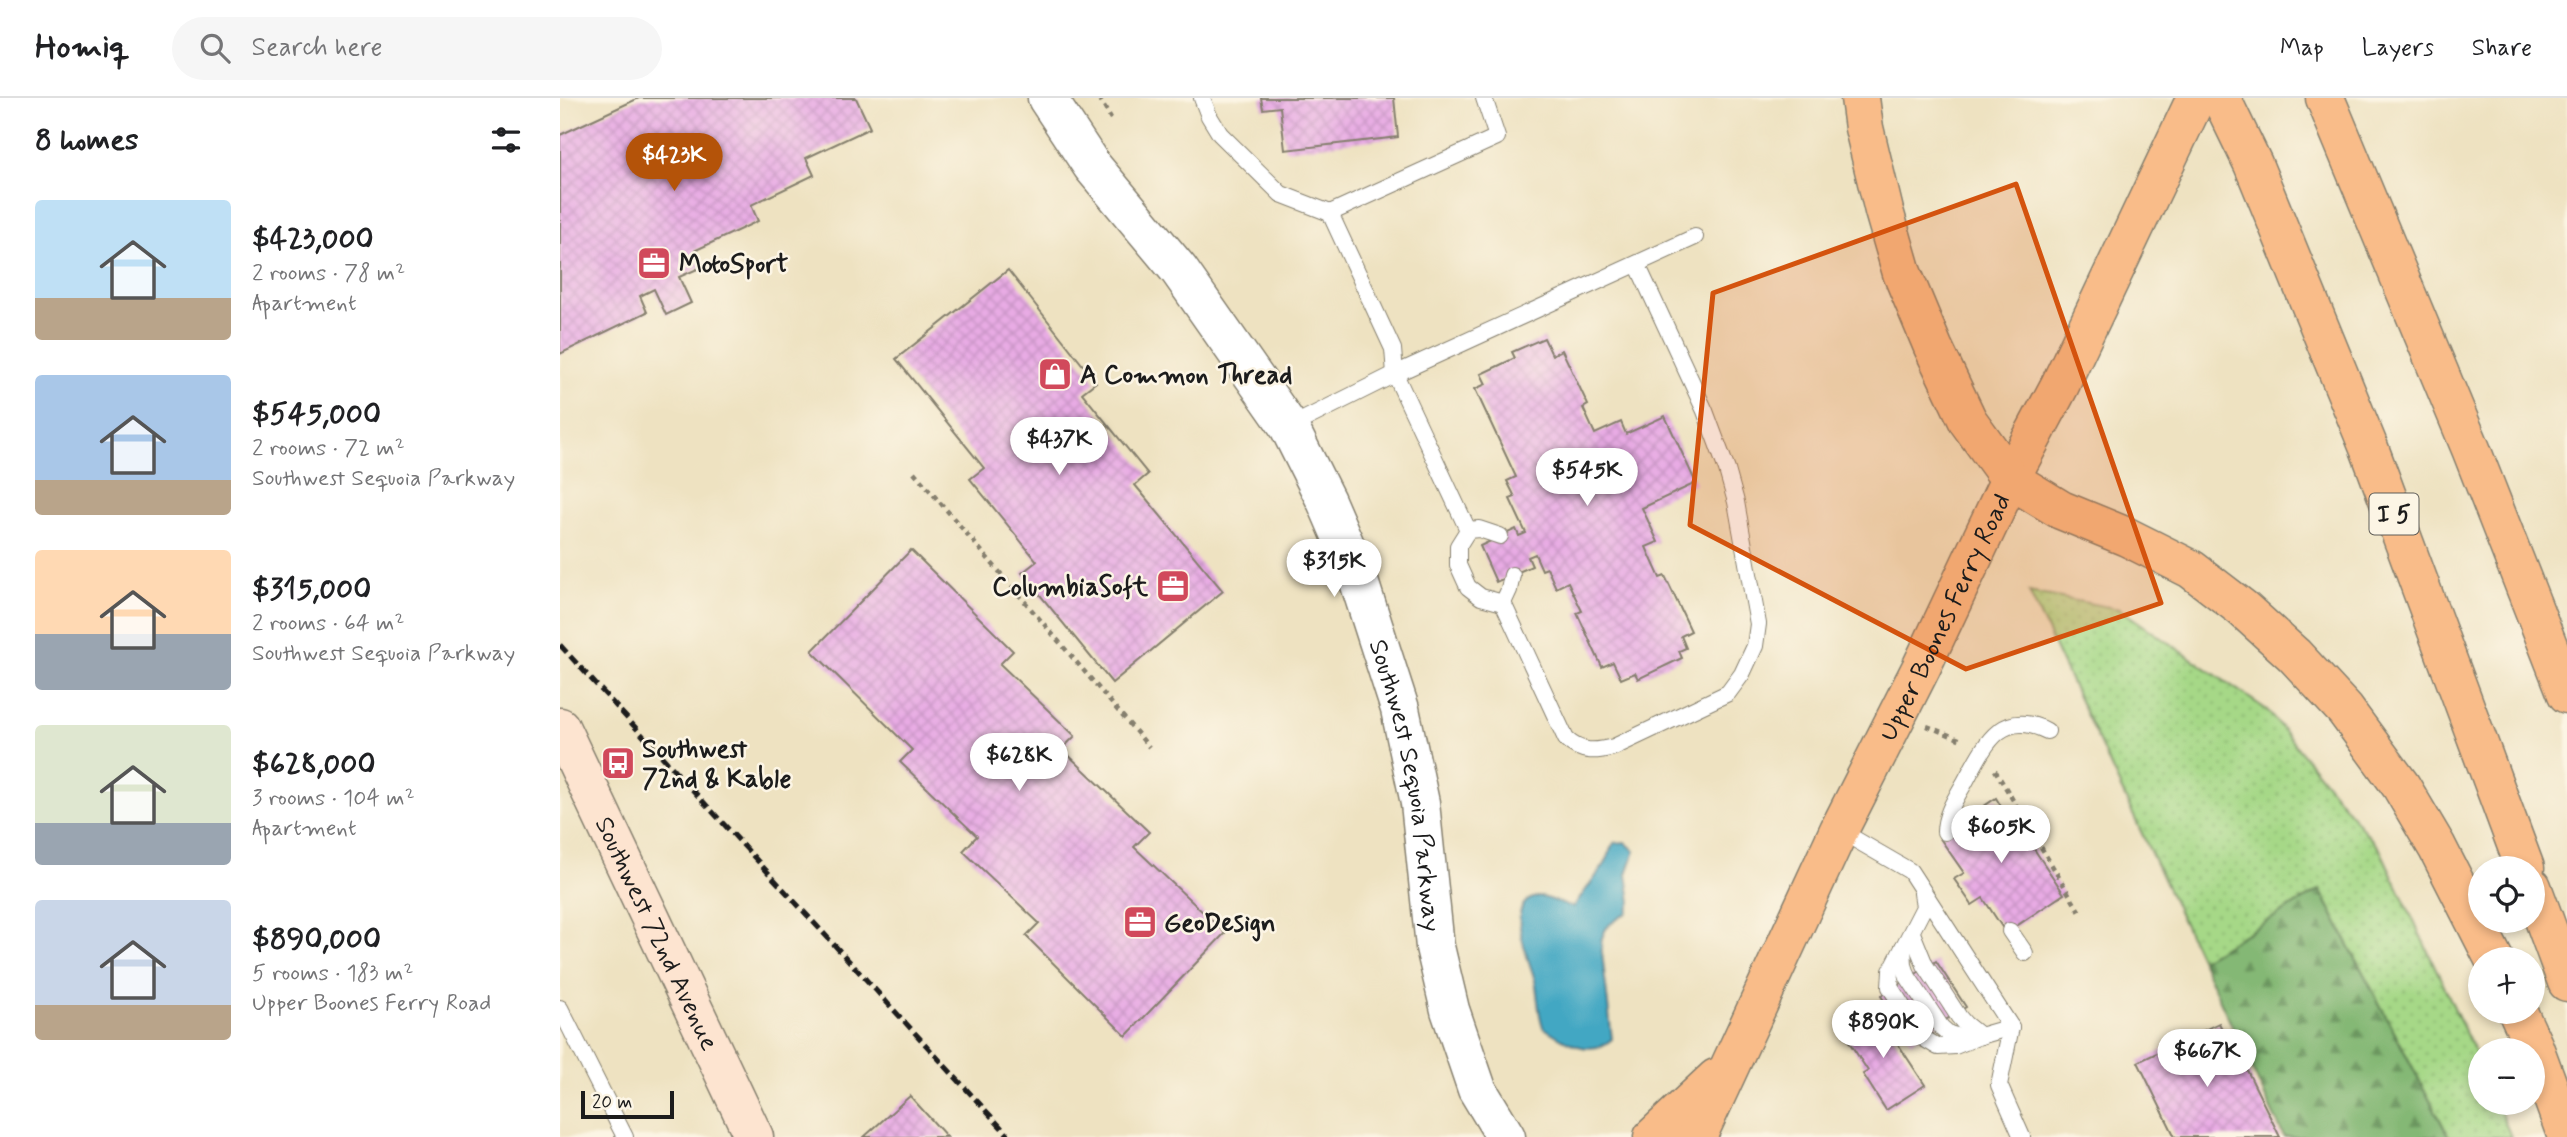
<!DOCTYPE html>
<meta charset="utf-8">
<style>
:root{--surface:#fff;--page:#f6f6f6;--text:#202124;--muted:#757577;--line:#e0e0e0;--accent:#b45309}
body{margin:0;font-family:Mynerve,sans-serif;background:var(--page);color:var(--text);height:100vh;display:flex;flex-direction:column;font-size:26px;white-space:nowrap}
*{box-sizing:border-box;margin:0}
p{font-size:23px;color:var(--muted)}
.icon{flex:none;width:38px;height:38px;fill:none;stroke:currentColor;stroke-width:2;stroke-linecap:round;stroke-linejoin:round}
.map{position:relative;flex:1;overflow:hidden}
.sheet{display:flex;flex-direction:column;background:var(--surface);width:560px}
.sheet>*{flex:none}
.tools{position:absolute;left:1908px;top:758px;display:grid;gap:14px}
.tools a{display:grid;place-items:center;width:77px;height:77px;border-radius:50%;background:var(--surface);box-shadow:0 4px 10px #0003;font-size:35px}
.scale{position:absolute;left:21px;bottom:18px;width:93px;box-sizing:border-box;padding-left:7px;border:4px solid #1c1c1c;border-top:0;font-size:19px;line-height:24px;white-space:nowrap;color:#1c1c1c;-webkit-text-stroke:5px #fcf5e5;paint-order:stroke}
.price{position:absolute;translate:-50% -60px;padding:0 16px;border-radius:24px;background:#fff;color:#222;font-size:23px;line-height:46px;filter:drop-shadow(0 2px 4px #0008)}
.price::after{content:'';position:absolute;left:50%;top:42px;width:21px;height:16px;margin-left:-10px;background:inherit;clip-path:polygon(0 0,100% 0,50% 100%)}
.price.selected{background:var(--accent);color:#fff}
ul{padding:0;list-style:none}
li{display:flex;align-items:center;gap:21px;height:175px;padding:0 35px}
li span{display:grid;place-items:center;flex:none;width:196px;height:140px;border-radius:7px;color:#555}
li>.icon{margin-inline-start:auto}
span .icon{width:84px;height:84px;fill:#fffc;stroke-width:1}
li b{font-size:30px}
h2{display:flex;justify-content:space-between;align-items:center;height:84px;padding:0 35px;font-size:30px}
header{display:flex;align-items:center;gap:42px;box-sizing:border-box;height:98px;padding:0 35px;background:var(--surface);border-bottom:2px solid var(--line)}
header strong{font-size:33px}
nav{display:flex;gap:38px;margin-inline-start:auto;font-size:24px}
.search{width:490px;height:63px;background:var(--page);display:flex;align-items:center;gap:18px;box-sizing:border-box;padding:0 24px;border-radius:38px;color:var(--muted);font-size:26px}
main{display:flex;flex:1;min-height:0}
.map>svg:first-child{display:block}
</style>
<header>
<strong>Homiq</strong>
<div class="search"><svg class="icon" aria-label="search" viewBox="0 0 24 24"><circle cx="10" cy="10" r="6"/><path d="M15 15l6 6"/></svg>Search here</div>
<nav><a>Map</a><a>Layers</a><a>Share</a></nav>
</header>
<main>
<section class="sheet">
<h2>8 homes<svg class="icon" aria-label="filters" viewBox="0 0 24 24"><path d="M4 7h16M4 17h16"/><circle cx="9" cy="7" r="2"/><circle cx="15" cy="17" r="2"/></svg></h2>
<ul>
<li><span style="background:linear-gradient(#bfe0f5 70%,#b9a48a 0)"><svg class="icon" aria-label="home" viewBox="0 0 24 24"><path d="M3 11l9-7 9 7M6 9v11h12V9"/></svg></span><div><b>$423,000</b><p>2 rooms · 78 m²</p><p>Apartment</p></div></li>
<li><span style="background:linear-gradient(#a9c7e8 75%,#b9a48a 0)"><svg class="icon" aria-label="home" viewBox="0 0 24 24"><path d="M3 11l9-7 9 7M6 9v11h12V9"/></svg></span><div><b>$545,000</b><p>2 rooms · 72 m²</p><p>Southwest Sequoia Parkway</p></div></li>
<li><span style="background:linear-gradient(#ffd9b3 60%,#9aa5b1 0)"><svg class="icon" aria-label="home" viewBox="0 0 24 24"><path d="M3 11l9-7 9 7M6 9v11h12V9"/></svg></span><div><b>$315,000</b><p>2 rooms · 64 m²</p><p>Southwest Sequoia Parkway</p></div></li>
<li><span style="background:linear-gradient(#dfe7d0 70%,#9aa5b1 0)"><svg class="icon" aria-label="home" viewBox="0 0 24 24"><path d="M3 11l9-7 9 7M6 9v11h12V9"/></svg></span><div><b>$628,000</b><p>3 rooms · 104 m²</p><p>Apartment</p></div></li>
<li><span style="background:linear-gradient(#c9d6e8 75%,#b9a48a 0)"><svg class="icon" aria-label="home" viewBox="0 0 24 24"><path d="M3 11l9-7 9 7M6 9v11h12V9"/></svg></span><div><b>$890,000</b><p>5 rooms · 183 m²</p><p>Upper Boones Ferry Road</p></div></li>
</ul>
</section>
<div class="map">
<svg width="2007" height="1039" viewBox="0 0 2007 1039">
<defs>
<pattern id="green-dots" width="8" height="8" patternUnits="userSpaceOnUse" patternTransform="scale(1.75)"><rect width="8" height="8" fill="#a6d887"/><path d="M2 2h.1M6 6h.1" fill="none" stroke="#8eb974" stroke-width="1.8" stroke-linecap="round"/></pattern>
<pattern id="forest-firs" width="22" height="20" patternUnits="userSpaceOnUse" patternTransform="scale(1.75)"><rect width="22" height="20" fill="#84b874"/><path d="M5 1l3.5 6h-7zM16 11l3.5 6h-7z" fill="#6b955e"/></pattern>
<pattern id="building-cross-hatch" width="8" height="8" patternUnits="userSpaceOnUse" patternTransform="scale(1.75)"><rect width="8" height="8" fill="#e8abe4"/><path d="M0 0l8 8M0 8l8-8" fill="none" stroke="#c693c3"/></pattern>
</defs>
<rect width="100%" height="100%" fill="#fcf5e5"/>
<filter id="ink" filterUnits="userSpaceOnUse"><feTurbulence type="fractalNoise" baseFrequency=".0143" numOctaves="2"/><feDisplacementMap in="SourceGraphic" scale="14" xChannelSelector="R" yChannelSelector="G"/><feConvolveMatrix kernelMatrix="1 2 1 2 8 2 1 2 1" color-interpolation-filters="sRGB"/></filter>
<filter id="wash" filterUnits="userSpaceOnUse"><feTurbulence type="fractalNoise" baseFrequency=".00686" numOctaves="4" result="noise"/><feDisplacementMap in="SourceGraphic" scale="28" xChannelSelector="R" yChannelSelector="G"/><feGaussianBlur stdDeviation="1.57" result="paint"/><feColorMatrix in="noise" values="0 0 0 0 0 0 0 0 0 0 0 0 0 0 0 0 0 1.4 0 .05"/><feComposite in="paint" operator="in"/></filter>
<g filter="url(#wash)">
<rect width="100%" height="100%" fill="#eee2c1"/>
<!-- green -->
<polygon fill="url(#green-dots)" stroke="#617a52" stroke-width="2" points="1469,494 1559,511 1707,612 1821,753 1920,965 1920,1004 1937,1005 1951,1039 1889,1039 1760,792 1641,862"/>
<!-- forest -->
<polygon fill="url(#forest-firs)" stroke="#506a48" stroke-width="2" points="1760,792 1889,1039 1724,1039 1641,862"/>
<!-- water -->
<path fill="#43a7c3" stroke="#306270" stroke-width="2" d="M1065 744 1075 753 1067 776 1071 804 1067 815C1052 825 1044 826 1041 846L1052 941C1030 961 1004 943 983 929 978 914 978 901 976 887 973 868 940 805 977 799 988 798 1002 807 1013 809L1045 766 1054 745Z"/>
<g id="blocks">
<!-- building -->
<g fill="url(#building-cross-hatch)">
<polygon points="79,0 296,0 310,30 246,60 254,77 191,107 198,123 134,153 142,169 119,179 131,205 106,217 94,191 80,198 87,214 0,256 0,37"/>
<polygon points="701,0 834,0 838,39 725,52 720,9 703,11"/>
<polygon points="448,172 536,284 522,295 588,376 575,387 663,493 552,585 462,475 477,463 410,381 424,370 336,261"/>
<polygon points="984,240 992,257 1002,252 1028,307 1023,310 1035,336 1061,324 1066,336 1105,318 1136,385 1082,410 1098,444 1086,449 1100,480 1105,478 1131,533 1121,538 1126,550 1119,553 1122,560 1078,581 1075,575 1061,581 1053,564 1042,569 1017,515 1022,513 1008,484 996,490 987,470 982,472 975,456 968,459 972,468 936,484 920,448 956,431 959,438 966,435 950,401 955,399 947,383 956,379 915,291 926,286 921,276 955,260 952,254"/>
<polygon points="351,452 453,553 440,566 515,638 502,651 589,734 574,749 665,835 566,938 466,838 479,825 403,753 417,738 340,664 352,652 252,553"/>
<polygon points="1436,700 1442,710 1446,708 1455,721 1458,719 1476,746 1472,748 1504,796 1446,835 1423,800 1412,807 1394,781 1404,775 1379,739"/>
<polygon points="1376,863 1406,909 1351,944 1321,898"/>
<polygon points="1315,911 1365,987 1326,1012 1303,976 1308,973 1282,933"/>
<polygon points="1659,925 1677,962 1681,960 1720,1039 1615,1039 1578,964"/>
<polygon points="350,998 387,1039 304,1039"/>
</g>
</g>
</g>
<g filter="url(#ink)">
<use href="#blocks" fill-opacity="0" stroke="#857f6e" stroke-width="2"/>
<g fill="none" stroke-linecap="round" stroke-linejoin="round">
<!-- service casing -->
<g stroke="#857f6e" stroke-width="18">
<g id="service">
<polyline points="642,0 649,18 660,36 721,96 770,115 833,251 835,276 908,432"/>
<polyline points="770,115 937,39 924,0"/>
<polyline points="729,329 835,276 1135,139"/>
<polyline points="908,432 898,448 898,467 908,489 921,499 943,505"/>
<polyline points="908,432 919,431 940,438"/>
<path d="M943 505 1006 641C1021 655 1035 654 1054 649L1168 595 1182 576 1195 548 1198 526 1176 404 1167 372 1145 313 1077 166"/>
<polyline points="943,505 949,492 952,477"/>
<polyline points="1279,732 1350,773 1451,929 1439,987 1462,1039"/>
<path d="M1385 734C1385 716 1396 700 1405 684 1424 649 1440 609 1487 633"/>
<polyline points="1362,795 1364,809 1331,873 1330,889 1363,940 1378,949 1395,948 1420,938"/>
<polyline points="1450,833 1465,855"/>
<polyline points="1352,835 1365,867 1399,919 1405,926 1420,938"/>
<polyline points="1343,849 1344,867 1348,879 1381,929 1389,936 1403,940 1420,938 1451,929"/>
<polyline points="0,910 65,1039"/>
</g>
</g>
<!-- tertiary casing -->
<g stroke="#857f6e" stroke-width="41">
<g id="tertiary">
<path id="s1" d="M487 0 532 68 619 172 729 329 766 403 794 468 840 611 860 705 875 849 890 912 917 991 946 1039"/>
</g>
</g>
<!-- secondary casing -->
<g stroke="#857f6e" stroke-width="41">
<g id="secondary">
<path id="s2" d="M0 629 194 1039"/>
</g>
</g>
<!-- primary casing -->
<g stroke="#857f6e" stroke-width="41">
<g id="primary">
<polyline points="1093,1039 1156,980"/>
<path id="s3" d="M1137 1039 1279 732 1361 570 1450 381 1500 287 1636 0"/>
</g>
</g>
<!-- motorway casing -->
<g stroke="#857f6e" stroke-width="41">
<g id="motorway">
<polyline points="1300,0 1304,30 1324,113 1342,175 1373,249 1408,323 1450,381 1501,412 1567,439 1631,471 1682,510 1734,557 1785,612 1841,688 1877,749 1934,861"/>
<polyline points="1661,0 1693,66 1809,350 1965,770"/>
<polyline points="1765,0 1911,351 2007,596"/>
<polyline points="1972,789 2007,884"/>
<polyline points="1958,914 1974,949 2007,1039"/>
</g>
</g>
<!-- path -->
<g stroke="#857f6e" stroke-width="4.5" stroke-dasharray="5 5" stroke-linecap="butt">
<polyline points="539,0 551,21"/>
<polyline points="354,374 589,649"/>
<polyline points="1367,628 1404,643"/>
<polyline points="1435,672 1521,816"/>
</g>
<!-- service -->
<use href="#service" stroke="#fff" stroke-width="16"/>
<!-- tertiary -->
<use href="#tertiary" stroke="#fff" stroke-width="38"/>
<!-- secondary -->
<use href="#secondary" stroke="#fde4d0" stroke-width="38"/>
<!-- primary -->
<use href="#primary" stroke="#f9bc89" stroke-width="38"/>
<!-- motorway -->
<use href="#motorway" stroke="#f9bc89" stroke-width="38"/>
<!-- rail -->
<polyline stroke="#1c1c1c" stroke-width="5" stroke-dasharray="10 5" stroke-linecap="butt" points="0,547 450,1039"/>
</g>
</g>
<!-- marked area -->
<path fill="#d4530e" fill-opacity="0.2" stroke="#d4530e" stroke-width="5" stroke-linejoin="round" d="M1456 86 1601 505 1406 571 1130 427 1153 195Z"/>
<!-- icons -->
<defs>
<g id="office-square" transform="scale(1.75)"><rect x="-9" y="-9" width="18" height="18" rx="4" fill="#d1495b" stroke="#fcf5e5"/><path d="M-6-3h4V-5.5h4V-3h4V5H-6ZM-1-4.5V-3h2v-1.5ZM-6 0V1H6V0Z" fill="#fff"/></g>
<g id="shop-square" transform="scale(1.75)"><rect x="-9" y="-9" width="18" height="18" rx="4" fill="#d1495b" stroke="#fcf5e5"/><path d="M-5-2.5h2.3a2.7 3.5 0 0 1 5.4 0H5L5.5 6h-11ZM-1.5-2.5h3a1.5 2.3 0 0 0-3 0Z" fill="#fff"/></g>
<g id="bus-square" transform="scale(1.75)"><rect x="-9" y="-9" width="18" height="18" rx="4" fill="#d1495b" stroke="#fcf5e5"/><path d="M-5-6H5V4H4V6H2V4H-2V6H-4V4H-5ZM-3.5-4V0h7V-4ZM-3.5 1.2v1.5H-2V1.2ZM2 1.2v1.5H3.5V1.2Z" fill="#fff"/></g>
</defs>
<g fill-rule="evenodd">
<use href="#office-square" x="94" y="165"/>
<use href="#shop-square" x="495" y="276"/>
<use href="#office-square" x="613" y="488"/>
<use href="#bus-square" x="58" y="665"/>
<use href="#office-square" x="580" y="824"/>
</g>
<g text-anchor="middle" stroke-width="5" stroke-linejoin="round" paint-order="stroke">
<!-- shield labels -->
<rect fill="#fcf5e5" stroke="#5f5d58" stroke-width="2" x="1809.5" y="395.5" width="49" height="41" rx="5"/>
<g font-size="24" font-weight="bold" fill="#1c1c1c">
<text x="1834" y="424">I 5</text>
</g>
<!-- poi labels -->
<g font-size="26" font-weight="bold" fill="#1c1c1c" stroke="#fcf5e5" text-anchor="start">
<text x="119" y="174">MotoSport</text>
<text x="520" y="285">A Common Thread</text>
<text x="588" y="497" text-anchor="end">ColumbiaSoft</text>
<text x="82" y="659">Southwest<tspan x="82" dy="30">72nd &amp; Kable</tspan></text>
<text x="604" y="833">GeoDesign</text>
</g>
<!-- street labels -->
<g font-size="26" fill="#1c1c1c" stroke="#fcf5e5">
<text dy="9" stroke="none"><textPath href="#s3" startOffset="576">Upper Boones Ferry Road</textPath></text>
<text dy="9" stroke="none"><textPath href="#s1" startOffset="789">Southwest Sequoia Parkway</textPath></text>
<text dy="9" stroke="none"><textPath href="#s2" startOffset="228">Southwest 72nd Avenue</textPath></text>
</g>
</g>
</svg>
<div class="tools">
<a><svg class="icon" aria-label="locate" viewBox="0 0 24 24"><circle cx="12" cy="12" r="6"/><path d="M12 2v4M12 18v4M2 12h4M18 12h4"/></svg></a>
<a>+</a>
<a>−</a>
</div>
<div class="scale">20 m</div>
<b class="price selected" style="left:114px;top:95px">$423K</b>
<b class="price" style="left:499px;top:379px">$437K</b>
<b class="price" style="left:1027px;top:410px">$545K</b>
<b class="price" style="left:774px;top:501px">$315K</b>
<b class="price" style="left:459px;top:695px">$628K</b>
<b class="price" style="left:1441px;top:767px">$605K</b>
<b class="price" style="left:1323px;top:962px">$890K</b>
<b class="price" style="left:1647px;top:991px">$667K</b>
</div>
</main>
